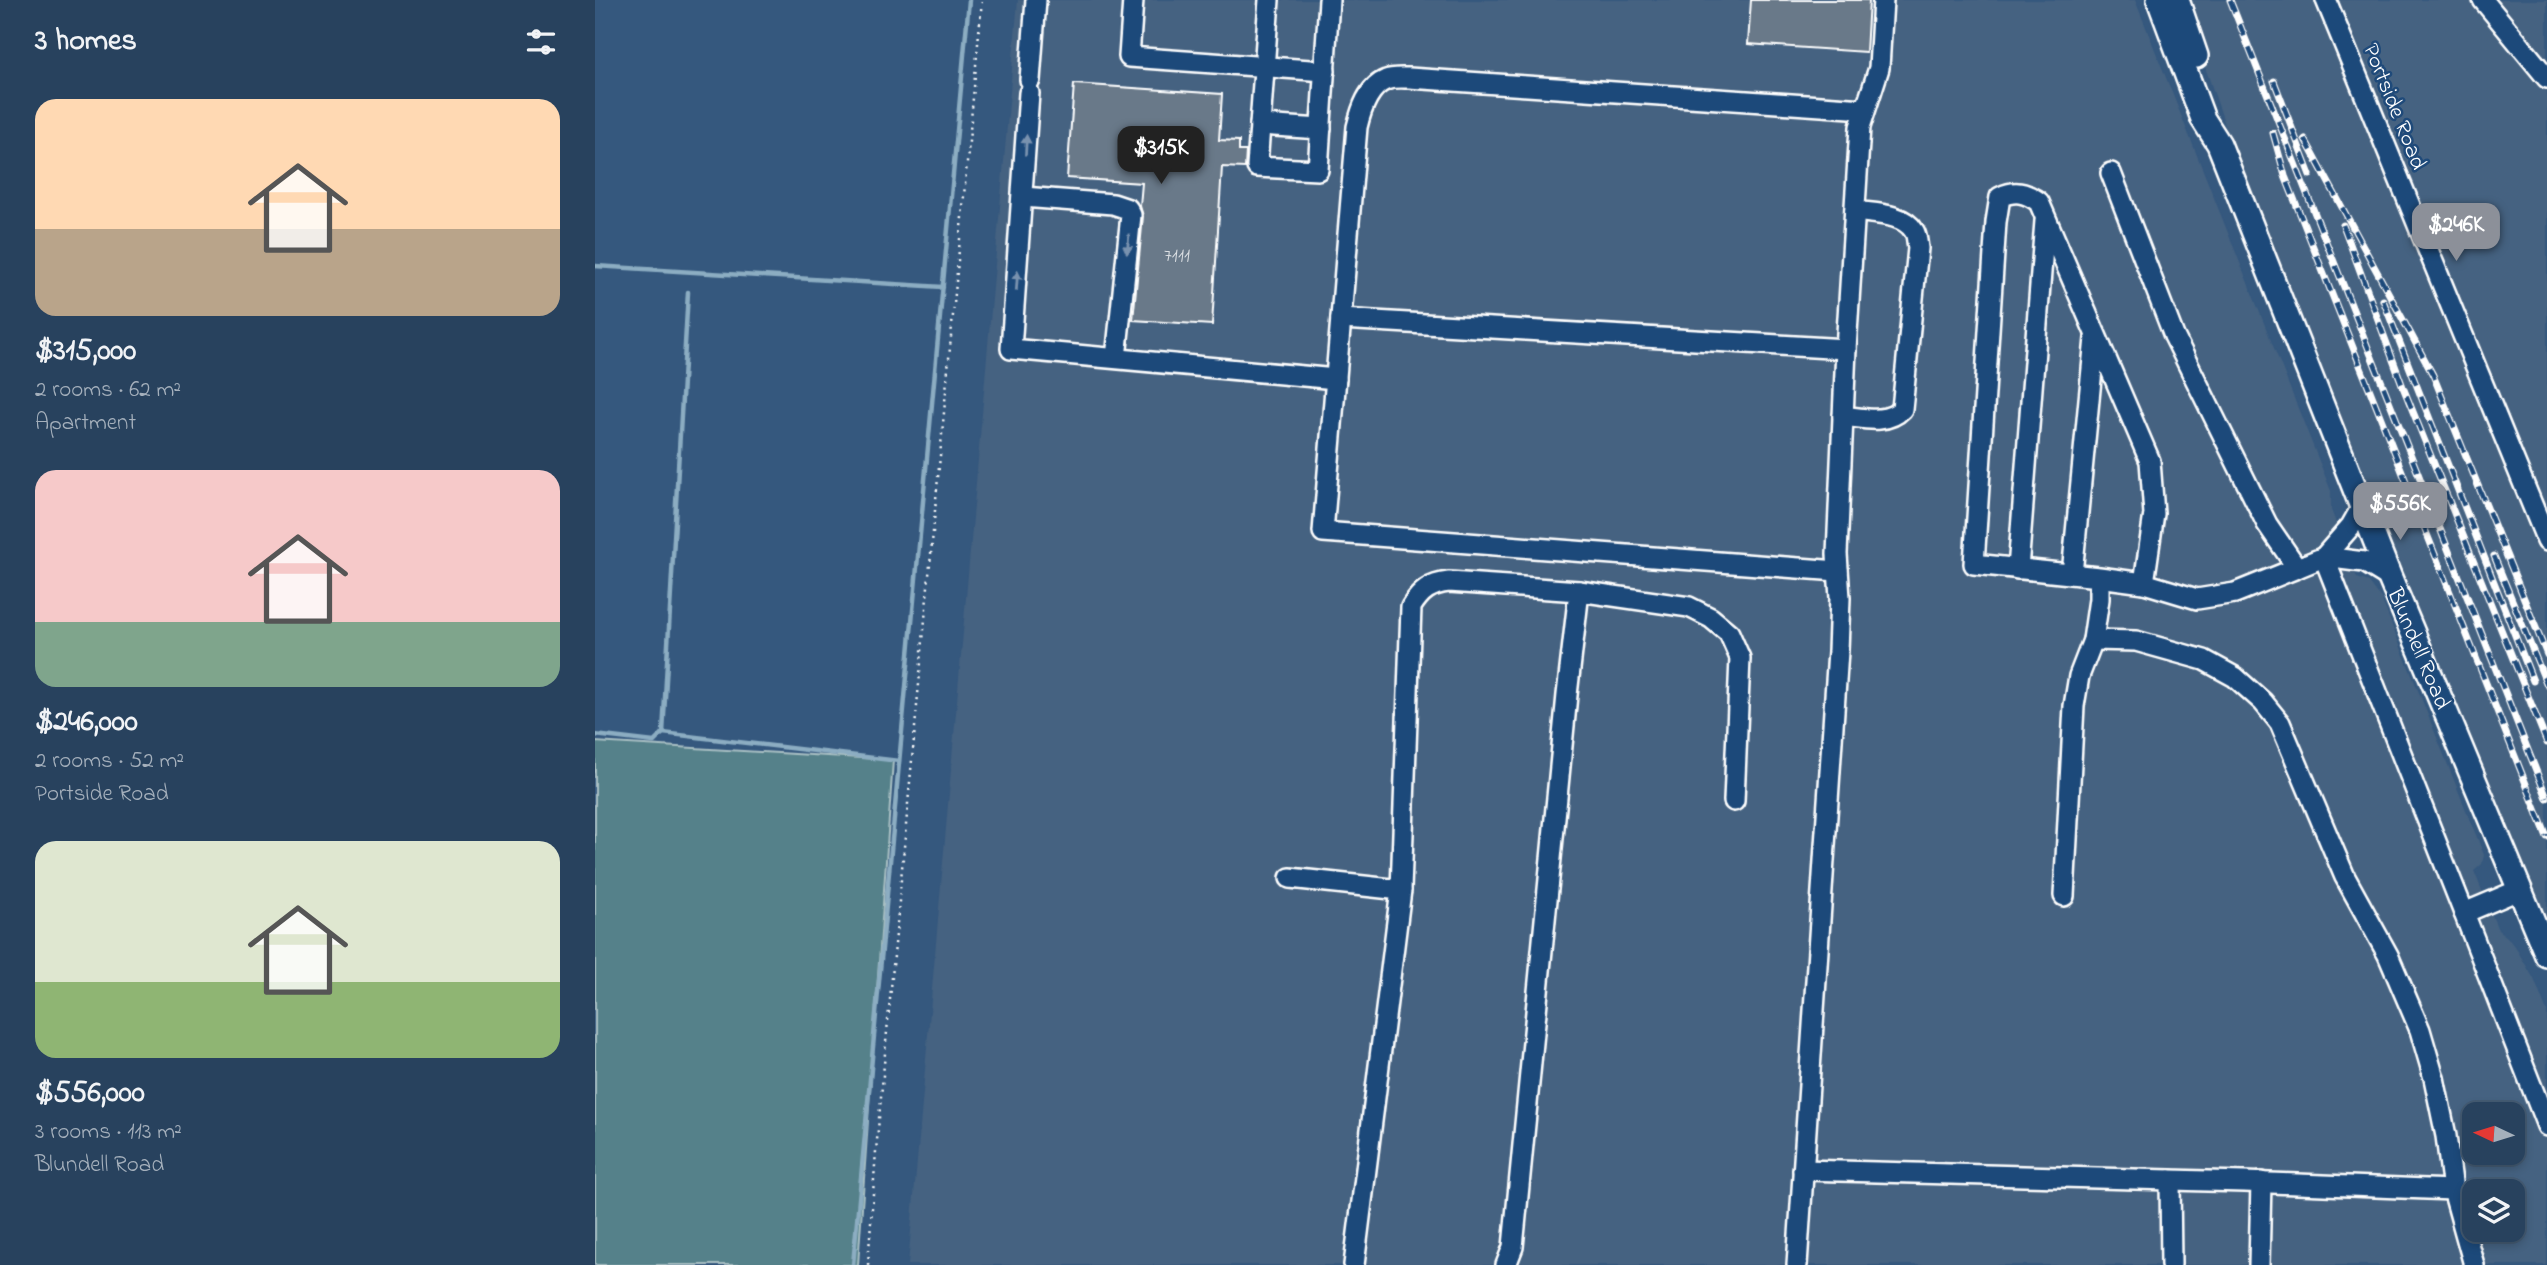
<!DOCTYPE html>
<meta charset="utf-8">
<style>
:root{--surface:#28425e;--page:#304964;--text:#f1f3f6;--muted:#a5b0bc;--line:#445b73;--accent:#8c9099}
body{margin:0;font-family:"Indie Flower",sans-serif;background:var(--page);color:var(--text);height:100vh;display:flex;flex-direction:column;font-size:26px;white-space:nowrap}
*{box-sizing:border-box;margin:0}
p{font-size:23px;color:var(--muted)}
.icon{flex:none;width:38px;height:38px;fill:none;stroke:currentColor;stroke-width:2;stroke-linecap:round;stroke-linejoin:round}
.map{position:relative;flex:1;overflow:hidden}
.side{display:flex;flex-direction:column;background:var(--surface);width:595px}
.side>*{flex:none}
.needle{width:46px;rotate:274deg}
.tools{position:absolute;left:1867px;top:1102px;display:grid;gap:14px}
.tools a{display:grid;place-items:center;width:63px;height:63px;border-radius:14px;background:var(--surface);box-shadow:0 4px 10px #0003,0 0 0 2px var(--line);font-size:35px}
.price{position:absolute;translate:-50% -60px;padding:0 16px;border-radius:14px;background:var(--accent);color:#fff;font-size:23px;line-height:46px;filter:drop-shadow(0 2px 4px #0008)}
.price::after{content:'';position:absolute;left:50%;top:42px;width:21px;height:16px;margin-left:-10px;background:inherit;clip-path:polygon(0 0,100% 0,50% 100%)}
.price.active{background:#222;color:#fff}
ul{padding:0;list-style:none}
li{display:grid;align-content:center;gap:14px;height:371px;padding:0 35px}
li span{display:grid;place-items:center;height:217px;border-radius:21px;color:#555}
li>.icon{margin-inline-start:auto}
span .icon{width:126px;height:126px;fill:#fffc;stroke-width:1}
li b{font-size:30px}
h2{display:flex;justify-content:space-between;align-items:center;height:84px;padding:0 35px;font-size:30px}
main{display:flex;flex:1;min-height:0}
.map>svg:first-child{display:block}
</style>
<main>
<section class="side">
<h2>3 homes<svg class="icon" aria-label="filters" viewBox="0 0 24 24"><path d="M4 7h16M4 17h16"/><circle cx="9" cy="7" r="2"/><circle cx="15" cy="17" r="2"/></svg></h2>
<ul>
<li><span style="background:linear-gradient(#ffd9b3 60%,#b9a48a 0)"><svg class="icon" aria-label="home" viewBox="0 0 24 24"><path d="M3 11l9-7 9 7M6 9v11h12V9"/></svg></span><div><b>$315,000</b><p>2 rooms · 62 m²</p><p>Apartment</p></div></li>
<li><span style="background:linear-gradient(#f6c9c9 70%,#7fa58c 0)"><svg class="icon" aria-label="home" viewBox="0 0 24 24"><path d="M3 11l9-7 9 7M6 9v11h12V9"/></svg></span><div><b>$246,000</b><p>2 rooms · 52 m²</p><p>Portside Road</p></div></li>
<li><span style="background:linear-gradient(#dfe7d0 65%,#8fb573 0)"><svg class="icon" aria-label="home" viewBox="0 0 24 24"><path d="M3 11l9-7 9 7M6 9v11h12V9"/></svg></span><div><b>$556,000</b><p>3 rooms · 113 m²</p><p>Blundell Road</p></div></li>
</ul>
</section>
<div class="map">
<svg width="1952" height="1265" viewBox="0 0 1952 1265">
<rect width="100%" height="100%" fill="#35587e"/>
<filter id="ink" filterUnits="userSpaceOnUse"><feTurbulence type="fractalNoise" baseFrequency=".0143" numOctaves="2"/><feDisplacementMap in="SourceGraphic" scale="14" xChannelSelector="R" yChannelSelector="G"/><feConvolveMatrix kernelMatrix="1 2 1 2 8 2 1 2 1" color-interpolation-filters="sRGB"/></filter>
<g filter="url(#ink)">
<!-- built -->
<g fill="#456281" fill-rule="evenodd">
<path d="M423 0H1540L1736 491V510L1762 578 1774 582 1786 598 1889 855 1887 864 1879 871 1903 930 1912 937 1922 950 1939 979 1952 1012V1265H313ZM1880 1115H1918V1153H1880ZM1880 1192H1918V1230H1880Z"/>
<polygon points="1587,0 1952,0 1952,943 1649,180"/>
</g>
<!-- green -->
<polygon fill="#55818a" stroke="#aac0c4" stroke-width="2" points="0,742 298,760 263,1265 0,1265"/>
<g fill="none" stroke-linecap="round" stroke-linejoin="round">
<!-- stream -->
<g stroke="#8cadc2" stroke-width="4.5">
<polyline points="0,266 348,287"/>
<polyline points="93,292 68,733 304,761"/>
<polyline points="0,735 59,742 68,733"/>
<polyline points="258,1265 374,0"/>
</g>
</g>
<!-- building -->
<g fill="#697989" stroke="#fff" stroke-width="2">
<polygon points="1156,0 1274,0 1271,52 1153,44"/>
<polygon points="479,84 627,94 624,140 644,141 644,151 651,151 650,168 627,167 617,325 538,320 548,216 545,206 547,183 472,178"/>
</g>
<g fill="none" stroke-linecap="round" stroke-linejoin="round">
<!-- minor casing -->
<g stroke="#fff" stroke-width="24">
<g id="minor">
<polyline points="538,0 534,57 730,71"/>
<polyline points="674,0 662,167 723,170 734,0"/>
<polyline points="1731,0 1952,541"/>
<polyline points="1888,0 1952,78"/>
<polyline points="435,80 441,0"/>
<polyline points="434,93 416,349 741,379"/>
<polyline points="665,125 726,129"/>
<polyline points="1516,173 1579,336 1672,524 1702,568 1729,557 1756,526 1768,505"/>
<polyline points="428,197 518,204 533,209 536,215 521,358"/>
<polyline points="746,319 1251,349"/>
<path d="M1248 416C1268 418 1292 425 1307 409L1323 248C1322 243 1322 235 1319 231 1309 213 1278 214 1260 211"/>
<polyline points="1729,557 1869,913 1926,889"/>
<polyline points="1729,557 1769,562 1795,578"/>
<polyline points="1423,569 1450,221"/>
<path d="M1243 571 728 532 762 127C766 110 773 87 791 80 798 77 807 78 814 78L1270 109"/>
<polyline points="1477,574 1500,338"/>
<polyline points="1549,583 1602,599 1640,593 1702,568"/>
<polyline points="984,591 1094,607 1116,618 1134,633 1145,658 1139,801"/>
<polyline points="1498,640 1541,641 1609,660 1640,677 1668,702 1685,723 1750,877 1793,955 1825,1030 1839,1078 1851,1136 1858,1190 1879,1265"/>
<polyline points="695,878 806,890"/>
<path d="M1469 896 1479 706 1484 676 1498 640 1504 599V577L1379 564 1401 222 1405 197C1420 190 1430 192 1444 202L1555 461 1559 514 1549 583 1504 577"/>
<polyline points="1869,913 1952,1126"/>
<polyline points="1208,1170 1649,1182 1858,1190"/>
<polyline points="1575,1180 1576,1265"/>
<path d="M759 1265 806 890 816 607C826 591 835 584 854 582L984 591 972 695 918 1247 911 1265"/>
<polyline points="1202,1265 1243,651 1245,598 1242,554 1251,349 1265,127 1284,68 1288,0"/>
<polyline points="1664,1265 1666,1182"/>
</g>
</g>
<!-- major casing -->
<g stroke="#fff" stroke-width="28">
<g id="major">
<polyline points="1564,0 1608,119 1624,144 1795,578 1952,955"/>
<polyline points="1582,0 1601,56"/>
</g>
</g>
<!-- path -->
<polyline stroke="#fff" stroke-width="2.5" stroke-dasharray="2 5" stroke-linecap="butt" points="273,1265 281,1151 387,0"/>
<!-- minor -->
<use href="#minor" stroke="#1f4a7a" stroke-width="19"/>
<!-- major -->
<use href="#major" stroke="#1f4a7a" stroke-width="23"/>
<!-- rail casing -->
<g stroke="#fff" stroke-width="7">
<g id="rail">
<polyline points="1635,0 1952,798"/>
<polyline points="1679,81 1715,175"/>
<polyline points="1678,133 1690,176 1952,837"/>
<polyline points="1710,139 1838,375 1952,655"/>
<polyline points="1748,225 1808,387 1952,743"/>
<polyline points="1788,300 1938,681"/>
<polyline points="1899,556 1952,685"/>
</g>
</g>
<!-- rail -->
<use href="#rail" stroke="#1f4a7a" stroke-width="4.5" stroke-dasharray="13" stroke-linecap="butt"/>
</g>
<!-- one-way arrows -->
<defs><path id="oneway-solid" d="M-6-.8H1V-3.2L6.5 0L1 3.2V.8H-6Z" transform="scale(1.75)"/></defs>
<g fill="#7992af">
<use href="#oneway-solid" transform="translate(431 145) rotate(-87)"/>
<use href="#oneway-solid" transform="translate(533 244) rotate(96)"/>
<use href="#oneway-solid" transform="translate(422 281) rotate(-86)"/>
</g>
</g>
<g text-anchor="middle" stroke-width="5" stroke-linejoin="round" paint-order="stroke">
<!-- number labels -->
<g font-size="19" fill="#dadee2">
<text x="582" y="261">7111</text>
</g>
<!-- street labels -->
<g font-size="23" fill="#fff" stroke="#1f4a7a">
<text transform="translate(1801 106) rotate(68)" y="8">Portside Road</text>
<text transform="translate(1825 648) rotate(67)" y="8">Blundell Road</text>
</g>
</g>
</svg>
<div class="tools">
<a><svg class="needle" viewBox="-14 -14 28 28"><path d="M0-13l5 13h-10z" fill="#e53935"/><path d="M0 13l5-13h-10z" fill="#a5b0bc"/></svg></a>
<a><svg class="icon" aria-label="layers" viewBox="0 0 24 24"><path d="M12 4l9 5-9 5-9-5zM3 14l9 5 9-5"/></svg></a>
</div>
<b class="price active" style="left:566px;top:186px">$315K</b>
<b class="price" style="left:1861px;top:263px">$246K</b>
<b class="price" style="left:1805px;top:542px">$556K</b>
</div>
</main>
